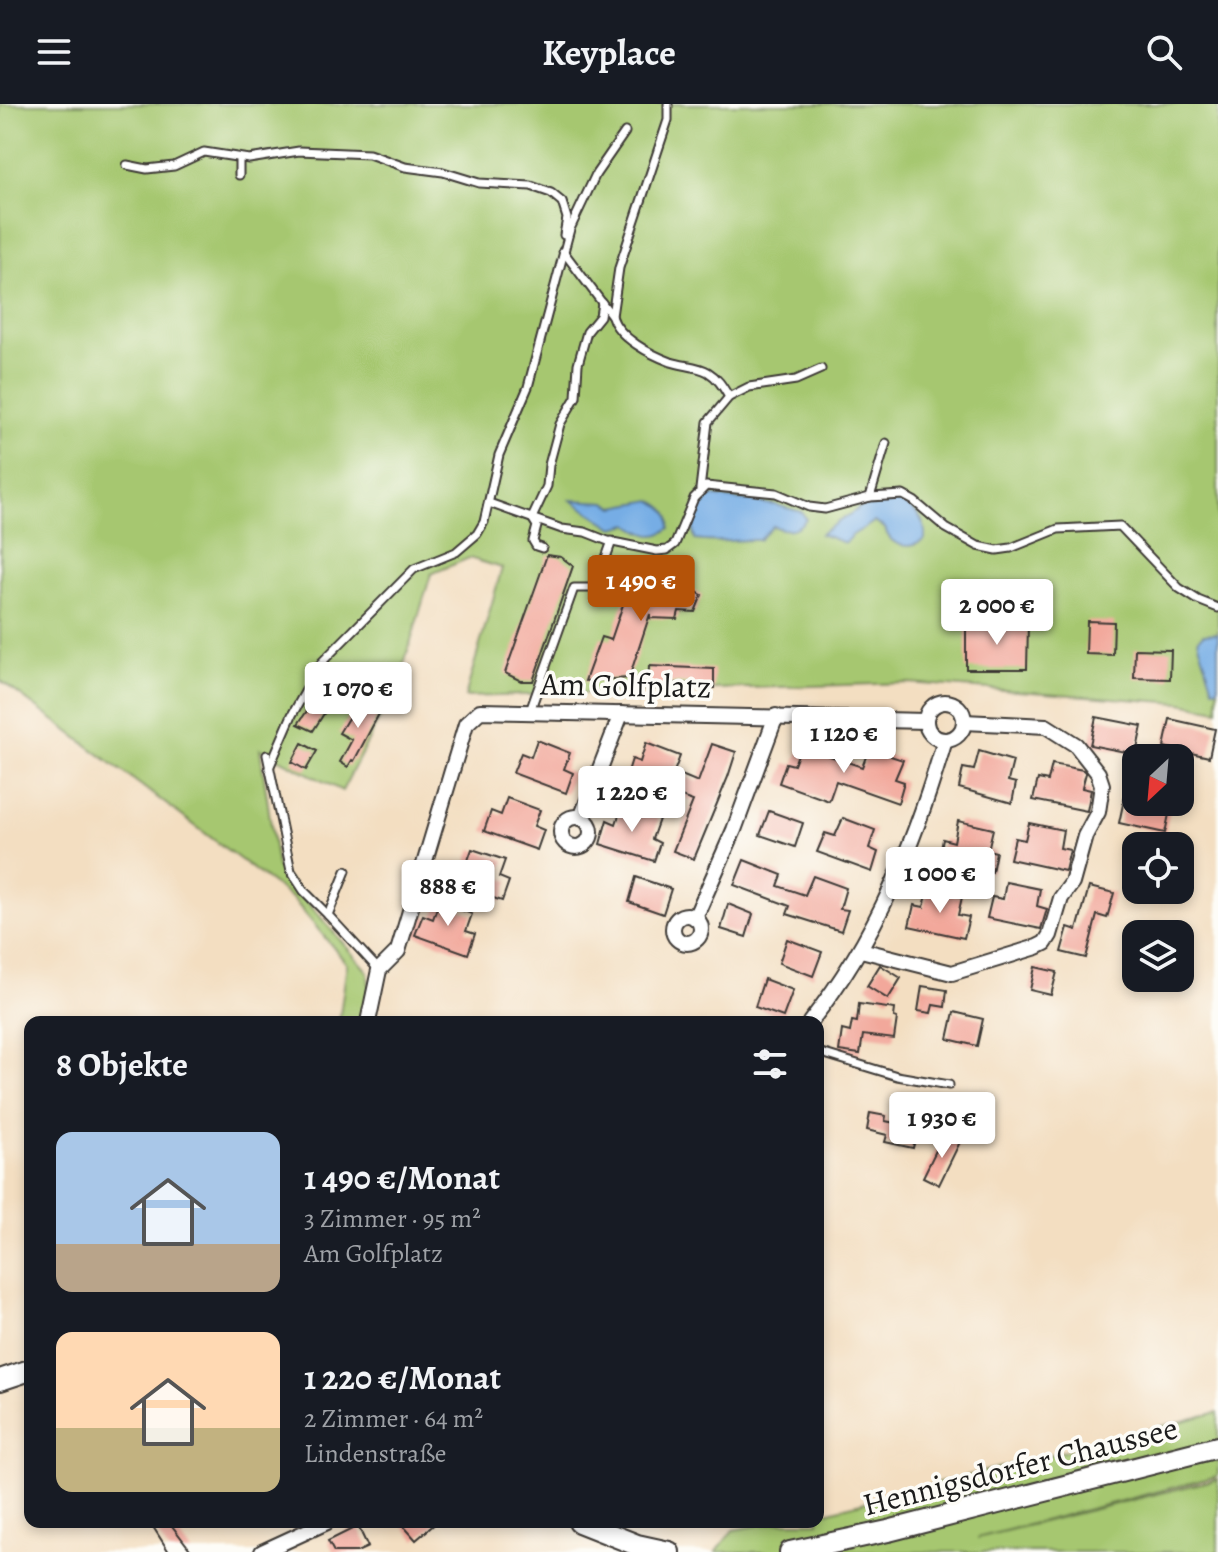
<!DOCTYPE html>
<html lang="de">
<meta charset="utf-8">
<style>
:root{--surface:#171b24;--page:#242831;--text:#f1f3f6;--muted:#9ea1a6;--accent:#b45309}
body{margin:0;font-family:Alegreya,serif;background:var(--page);color:var(--text);height:100vh;display:flex;flex-direction:column;font-size:30px;white-space:nowrap}
*{box-sizing:border-box;margin:0}
p{font-size:26px;color:var(--muted)}
.icon{flex:none;width:44px;height:44px;fill:none;stroke:currentColor;stroke-width:2;stroke-linecap:round;stroke-linejoin:round}
.map{position:relative;flex:1;overflow:hidden}
.details{position:absolute;left:24px;top:912px;width:800px;height:512px;display:flex;flex-direction:column;background:var(--surface);border-radius:16px;box-shadow:0 4px 12px #0003}
.details>*{flex:none}
.needle{width:52px;rotate:206deg}
.tools{position:absolute;left:1122px;top:640px;display:grid;gap:16px}
.tools a{display:grid;place-items:center;width:72px;height:72px;border-radius:16px;background:var(--surface);box-shadow:0 4px 12px #0003;font-size:40px}
.price{position:absolute;translate:-50% -68px;padding:0 18px;border-radius:8px;background:#fff;color:#222;font-size:26px;line-height:52px;filter:drop-shadow(0 2px 4px #0008)}
.price::after{content:'';position:absolute;left:50%;top:48px;width:24px;height:18px;margin-left:-12px;background:inherit;clip-path:polygon(0 0,100% 0,50% 100%)}
.price.on{background:var(--accent);color:#fff}
ul{padding:0;list-style:none}
li{display:flex;align-items:center;gap:24px;height:200px;padding:0 32px}
li span{display:grid;place-items:center;flex:none;width:224px;height:160px;border-radius:16px;color:#555}
li>.icon{margin-inline-start:auto}
span .icon{width:96px;height:96px;fill:#fffc;stroke-width:1}
li b{font-size:34px}
h2{display:flex;justify-content:space-between;align-items:center;height:96px;padding:0 32px;font-size:34px}
header{display:flex;justify-content:space-between;align-items:center;height:104px;padding:0 32px;background:var(--surface);font-size:36px;font-weight:700}
.map>svg:first-child{display:block}
</style>
<header><svg class="icon" aria-label="menu" viewBox="0 0 24 24"><path d="M4 6h16M4 12h16M4 18h16"/></svg>Keyplace<svg class="icon" aria-label="search" viewBox="0 0 24 24"><circle cx="10" cy="10" r="6"/><path d="M15 15l6 6"/></svg></header>
<div class="map">
<svg width="1218" height="1448" viewBox="0 0 1218 1448">
<rect width="100%" height="100%" fill="#fdfcf7"/>
<filter id="ink" filterUnits="userSpaceOnUse"><feTurbulence type="fractalNoise" baseFrequency=".0125" numOctaves="2"/><feDisplacementMap in="SourceGraphic" scale="16" xChannelSelector="R" yChannelSelector="G"/><feConvolveMatrix kernelMatrix="1 2 1 2 8 2 1 2 1" color-interpolation-filters="sRGB"/></filter>
<filter id="wash" filterUnits="userSpaceOnUse"><feTurbulence type="fractalNoise" baseFrequency=".006" numOctaves="4" result="noise"/><feDisplacementMap in="SourceGraphic" scale="32" xChannelSelector="R" yChannelSelector="G"/><feGaussianBlur stdDeviation="1.8" result="paint"/><feColorMatrix in="noise" values="0 0 0 0 0 0 0 0 0 0 0 0 0 0 0 0 0 1.4 0 .05"/><feComposite in="paint" operator="in"/></filter>
<g filter="url(#wash)">
<rect width="100%" height="100%" fill="#f3dec1"/>
<!-- green -->
<g fill="#a6c76f" stroke="#617246" stroke-width="2">
<polygon points="0,0 1218,0 1218,606 1181,599 908,579 465,593 502,464 469,454 431,470 399,577 342,687 260,645 277,763 368,868 369,882 362,918 339,918 347,860 293,795 0,576"/>
<polygon points="1218,1308 1218,1372 977,1434 1218,1375 1218,1448 716,1448 733,1426 779,1418 818,1418 818,1410"/>
</g>
<!-- water -->
<g fill="#76ade5" stroke="#496480" stroke-width="2">
<path d="M711 392 776 401 802 408 806 415C797 427 786 428 773 422L759 436C737 435 716 440 695 436 690 417 695 402 711 392Z"/>
<path d="M571 396 606 398 615 403 652 396C665 404 672 408 670 424 655 437 643 430 629 420L614 424Z"/>
<path d="M891 396C911 400 927 413 925 435 910 447 890 443 885 424L874 418 851 432 845 439 820 430 864 401Z"/>
<polygon points="1218,529 1218,584 1213,584 1198,536 1203,530"/>
</g>
<g id="blocks">
<!-- building -->
<g fill="#f2a89b">
<polygon points="547,451 561,453 573,462 533,577 521,577 505,569"/>
<polygon points="679,455 693,457 688,470 693,477 689,484 702,491 695,508 679,507 677,515 650,514 650,510 629,574 585,577 601,533 611,536 632,474 668,490"/>
<polygon points="1087,517 1114,518 1113,551 1086,550"/>
<polygon points="966,521 1028,521 1027,565 966,565"/>
<polygon points="1135,545 1171,546 1170,575 1134,574"/>
<polygon points="649,562 714,565 714,584 693,584 693,580 671,579 671,585 648,585"/>
<polygon points="359,596 380,608 354,657 352,656 348,663 340,658 352,636 339,629"/>
<polygon points="311,601 325,608 313,627 298,620"/>
<polygon points="1096,613 1142,622 1136,650 1090,641"/>
<polygon points="1170,615 1215,625 1209,653 1164,643"/>
<polygon points="537,636 570,649 564,665 573,669 566,689 513,669 521,649 531,653"/>
<polygon points="302,639 317,647 306,666 292,658"/>
<polygon points="646,639 680,652 674,668 698,678 712,640 736,648 728,673 694,755 673,747 693,697 626,674 632,655 640,658"/>
<polygon points="801,642 862,663 869,645 903,656 895,675 904,678 898,699 836,677 829,697 779,679 786,659 794,661"/>
<polygon points="979,647 1013,657 1008,677 1016,679 1012,699 959,684 963,664 974,666"/>
<polygon points="1052,660 1083,666 1086,669 1082,684 1091,686 1087,707 1033,696 1038,675 1048,677"/>
<polygon points="1125,691 1136,693 1136,698 1171,701 1165,729 1119,719"/>
<polygon points="507,694 540,706 534,722 544,726 537,746 484,727 491,707 501,711"/>
<polygon points="622,702 659,715 652,735 660,739 654,757 600,740 607,716 616,720"/>
<polygon points="769,707 803,719 795,743 760,731"/>
<polygon points="843,714 875,726 869,744 878,748 872,768 817,748 825,729 835,732"/>
<polygon points="958,717 993,725 988,746 996,748 992,768 939,755 943,735 954,738"/>
<polygon points="1029,719 1063,726 1060,744 1070,746 1065,767 1010,755 1015,734 1025,736"/>
<polygon points="472,745 505,756 499,773 509,777 502,797 449,779 456,758 466,762"/>
<polygon points="744,756 782,771 778,782 805,791 813,772 846,784 840,805 848,806 841,827 787,810 790,802 734,781"/>
<polygon points="636,773 671,785 663,810 629,798"/>
<polygon points="1006,778 1040,785 1037,802 1047,805 1041,825 987,814 992,793 1003,795"/>
<polygon points="1089,783 1114,789 1107,814 1097,811 1086,854 1061,848 1068,823 1077,826"/>
<polygon points="928,786 962,793 958,811 969,813 964,834 909,822 914,801 924,803"/>
<polygon points="439,798 472,810 466,827 475,830 468,850 415,831 423,811 433,815"/>
<polygon points="728,800 753,810 746,833 721,825"/>
<polygon points="787,835 822,848 813,872 779,859"/>
<polygon points="880,861 901,874 888,895 867,882"/>
<polygon points="1035,863 1057,868 1051,891 1030,886"/>
<polygon points="764,875 793,886 783,913 755,903"/>
<polygon points="922,882 947,886 945,903 933,901 931,909 918,907"/>
<polygon points="859,900 895,905 894,913 897,914 894,935 863,931 860,950 839,947 842,926 850,928 852,917 857,918"/>
<polygon points="954,908 983,915 977,942 948,935"/>
<polygon points="870,1009 886,1012 885,1017 910,1022 909,1026 917,1028 913,1044 885,1038 887,1031 867,1026"/>
<polygon points="944,1030 960,1038 939,1081 923,1073"/>
<polygon points="150,1418 169,1418 192,1448 169,1448"/>
<polygon points="400,1418 437,1418 416,1436"/>
<polygon points="358,1422 368,1443 357,1448 334,1448 328,1437"/>
</g>
</g>
</g>
<g filter="url(#ink)">
<use href="#blocks" fill-opacity="0" stroke="#3c3935" stroke-width="2"/>
<g fill="none" stroke-linecap="round" stroke-linejoin="round">
<!-- lane casing -->
<g stroke="#3c3935" stroke-width="11">
<g id="lane">
<path d="M668 0V16L619 164 612 212C618 234 652 251 671 258 683 262 698 262 708 268 718 274 723 283 729 293"/>
<polyline points="127,61 147,65 174,62 204,48 249,55 299,47 369,50 405,63 443,68 479,79 531,82 551,89 562,98 567,114 564,131"/>
<polyline points="239,71 239,54"/>
<polyline points="563,147 612,212"/>
<polyline points="700,385 708,318 729,293 749,283 796,276 821,265"/>
<polyline points="870,393 886,339"/>
<polyline points="489,399 562,425 585,428 608,437 657,447 667,446 675,440 694,394 706,382 776,389 809,403 825,405 870,393 903,391 914,397 946,424 978,442 997,446 1011,444 1058,425 1120,422 1179,484 1198,496 1218,504"/>
<polyline points="542,444 536,442 533,437 537,422 532,414 547,382 549,361 560,320 576,293 578,260 587,228 600,212 602,199"/>
<polyline points="530,607 574,484 595,484 612,437"/>
<polyline points="267,651 291,767 304,787 328,811"/>
<polyline points="269,664 292,611 322,558 414,465 456,448 477,430 484,418 499,351 528,283 570,125 596,70 625,28"/>
<polyline points="346,767 328,811 379,866"/>
<polyline points="818,948 897,972 949,981"/>
</g>
</g>
<!-- street casing -->
<g stroke="#3c3935" stroke-width="18">
<g id="street">
<circle cx="945" cy="617" r="19"/>
<circle cx="576" cy="728" r="15"/>
<polyline points="581,714 621,610"/>
<circle cx="687" cy="825" r="14"/>
<polyline points="695,814 734,726 776,612"/>
<polyline points="861,846 952,869 1037,843 1045,839 1050,831 1061,794 1072,779 1085,732 1098,708 1102,681 1098,669 1076,641 1046,622 964,618"/>
<polyline points="368,918 379,866 398,847 466,620 480,607 926,617"/>
<path d="M810 918C877 834 915 738 945 636"/>
<polyline points="262,1448 327,1418"/>
</g>
</g>
<!-- secondary casing -->
<g stroke="#3c3935" stroke-width="24">
<g id="secondary">
<polyline points="0,1276 30,1266"/>
<polyline points="579,1418 637,1441 669,1448"/>
<polyline points="790,1448 888,1427 1218,1343"/>
</g>
</g>
<!-- lane -->
<use href="#lane" stroke="#fff" stroke-width="7"/>
<!-- street -->
<use href="#street" stroke="#fff" stroke-width="14"/>
<!-- secondary -->
<use href="#secondary" stroke="#fff" stroke-width="20"/>
</g>
</g>
<g text-anchor="middle" stroke-width="7" stroke-linejoin="round" paint-order="stroke">
<!-- street labels -->
<g font-size="32" fill="#1c1c1c" stroke="#fdfcf7">
<text transform="translate(626 581) rotate(1)" y="11">Am Golfplatz</text>
<text transform="translate(1020 1362) rotate(-14)" y="11">Hennigsdorfer Chaussee</text>
</g>
</g>
</svg>
<div class="tools">
<a><svg class="needle" viewBox="-14 -14 28 28"><path d="M0-13l5 13h-10z" fill="#e53935"/><path d="M0 13l5-13h-10z" fill="#9ea1a6"/></svg></a>
<a><svg class="icon" aria-label="locate" viewBox="0 0 24 24"><circle cx="12" cy="12" r="6"/><path d="M12 2v4M12 18v4M2 12h4M18 12h4"/></svg></a>
<a><svg class="icon" aria-label="layers" viewBox="0 0 24 24"><path d="M12 4l9 5-9 5-9-5zM3 14l9 5 9-5"/></svg></a>
</div>
<b class="price on" style="left:641px;top:519px">1 490 €</b>
<b class="price" style="left:997px;top:543px">2 000 €</b>
<b class="price" style="left:358px;top:626px">1 070 €</b>
<b class="price" style="left:844px;top:671px">1 120 €</b>
<b class="price" style="left:632px;top:730px">1 220 €</b>
<b class="price" style="left:940px;top:811px">1 000 €</b>
<b class="price" style="left:448px;top:824px">888 €</b>
<b class="price" style="left:942px;top:1056px">1 930 €</b>
<section class="details">
<h2>8 Objekte<svg class="icon" aria-label="filters" viewBox="0 0 24 24"><path d="M4 7h16M4 17h16"/><circle cx="9" cy="7" r="2"/><circle cx="15" cy="17" r="2"/></svg></h2>
<ul>
<li><span style="background:linear-gradient(#a9c7e8 70%,#b9a48a 0)"><svg class="icon" aria-label="home" viewBox="0 0 24 24"><path d="M3 11l9-7 9 7M6 9v11h12V9"/></svg></span><div><b>1 490 €/Monat</b><p>3 Zimmer · 95 m²</p><p>Am Golfplatz</p></div></li>
<li><span style="background:linear-gradient(#ffd9b3 60%,#c2b280 0)"><svg class="icon" aria-label="home" viewBox="0 0 24 24"><path d="M3 11l9-7 9 7M6 9v11h12V9"/></svg></span><div><b>1 220 €/Monat</b><p>2 Zimmer · 64 m²</p><p>Lindenstraße</p></div></li>
</ul>
</section>
</div>
